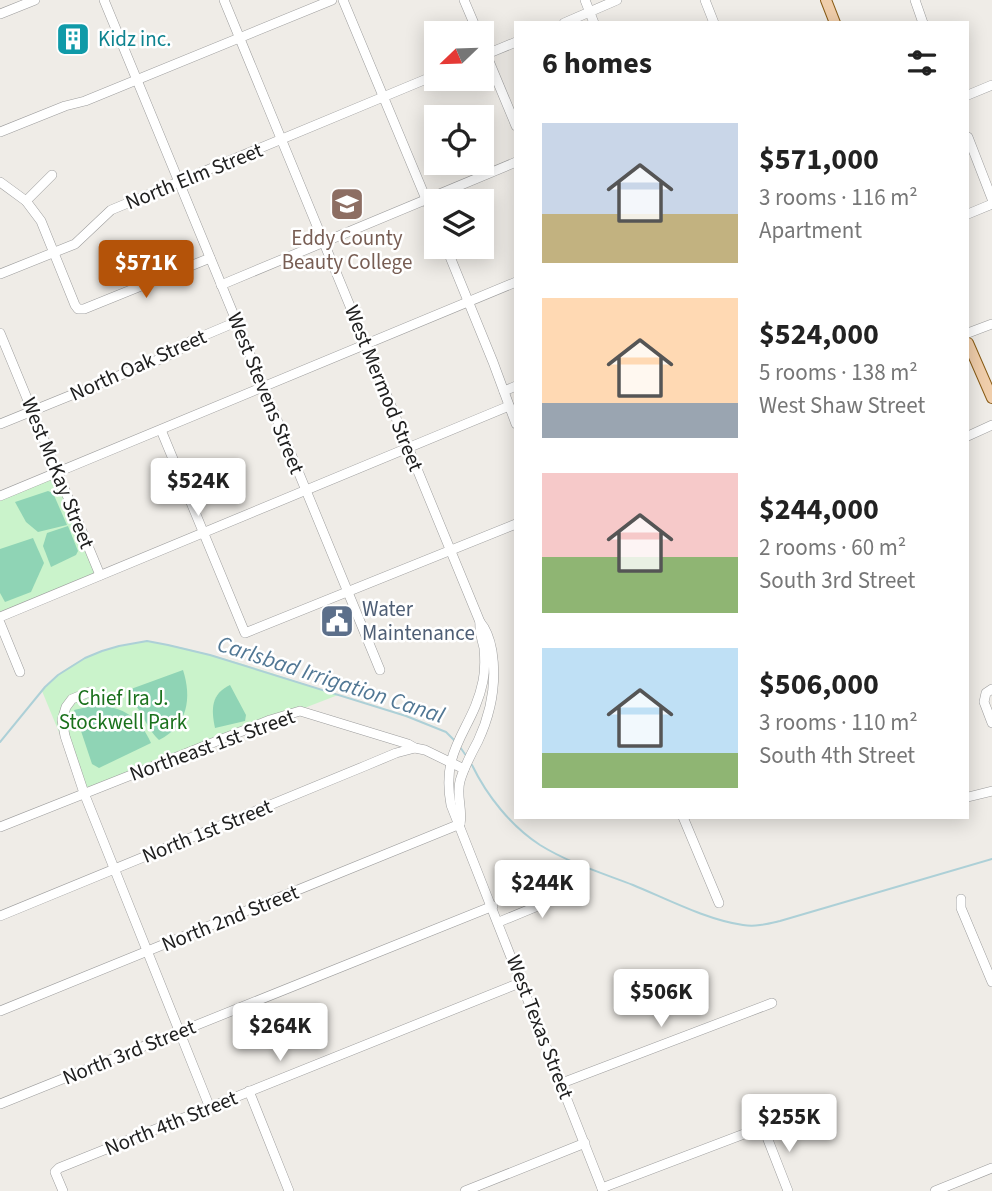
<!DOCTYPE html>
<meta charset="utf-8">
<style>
:root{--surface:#fff;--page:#f6f6f6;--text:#222;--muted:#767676;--accent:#b45309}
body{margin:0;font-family:"Source Sans 3",sans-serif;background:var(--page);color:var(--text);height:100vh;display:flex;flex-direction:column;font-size:26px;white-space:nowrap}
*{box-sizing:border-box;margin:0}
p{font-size:23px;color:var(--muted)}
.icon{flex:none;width:38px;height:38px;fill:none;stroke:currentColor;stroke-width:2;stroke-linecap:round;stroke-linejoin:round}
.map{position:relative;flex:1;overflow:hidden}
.panel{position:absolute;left:514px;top:21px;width:455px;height:798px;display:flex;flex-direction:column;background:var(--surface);border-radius:0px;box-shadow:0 4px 18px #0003}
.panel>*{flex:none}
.needle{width:46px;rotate:247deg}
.controls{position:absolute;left:424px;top:21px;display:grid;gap:14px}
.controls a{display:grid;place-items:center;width:70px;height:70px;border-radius:0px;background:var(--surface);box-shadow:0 4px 18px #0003;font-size:35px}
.price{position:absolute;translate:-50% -60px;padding:0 16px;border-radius:7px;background:#fff;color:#222;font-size:23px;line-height:46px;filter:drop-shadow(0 2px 4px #0008)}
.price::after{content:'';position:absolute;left:50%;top:42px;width:21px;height:16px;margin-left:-10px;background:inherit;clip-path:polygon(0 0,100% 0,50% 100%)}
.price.active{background:var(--accent);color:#fff}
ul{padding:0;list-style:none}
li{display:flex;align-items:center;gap:21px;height:175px;padding:0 28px}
li span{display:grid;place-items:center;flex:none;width:196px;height:140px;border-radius:0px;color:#555}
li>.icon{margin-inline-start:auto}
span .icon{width:84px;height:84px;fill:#fffc;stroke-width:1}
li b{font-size:30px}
h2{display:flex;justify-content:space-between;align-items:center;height:84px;padding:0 28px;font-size:30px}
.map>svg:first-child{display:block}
</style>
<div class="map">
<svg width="992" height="1191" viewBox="0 0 992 1191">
<rect width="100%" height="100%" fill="#efece7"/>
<!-- park -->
<g fill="#caf3cb">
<polygon points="57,472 100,575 0,617 0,496"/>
<path d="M147 641C212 651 275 675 338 695L84 793 42 691C68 659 108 647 147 641Z"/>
</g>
<!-- pitch -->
<g fill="#8fd4b5">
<polygon points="48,491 53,493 67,525 38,532 26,522 15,502"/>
<polygon points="68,526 78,551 76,555 51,567 43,546 47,533"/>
<polygon points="33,538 44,563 31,592 5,602 0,593 0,549"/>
<path d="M183 670C192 698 188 726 159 740 150 732 145 720 139 710 136 705 132 701 129 696L131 689Z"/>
<path d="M230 685 246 715 245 721 215 728C211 709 211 694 230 685Z"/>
<path d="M96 705C124 707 139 717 151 743L99 768 92 764 74 710Z"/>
</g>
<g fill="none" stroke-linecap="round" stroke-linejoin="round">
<!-- stream -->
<g stroke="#add0d7" stroke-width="2">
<polyline points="0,742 45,687 58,675 85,658 102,651 119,646 147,641 168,645 210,655 406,716 446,732 454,740"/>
<polyline points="460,747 467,757"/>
<path d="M472 765C487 796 511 826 540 845 569 863 602 873 633 885 667 899 707 920 743 925 756 927 767 924 780 921L992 859"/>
</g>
<!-- minor casing -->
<g stroke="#9d9d9d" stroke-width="10">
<g id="minor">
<polyline points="104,0 380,670"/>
<path d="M224 0 480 622C487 630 490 640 492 651 497 683 491 713 478 741 471 754 464 767 460 781 456 796 463 810 460 824"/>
<polyline points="343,0 436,223"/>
<polyline points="464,0 478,33"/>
<polyline points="585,0 594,23"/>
<polyline points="705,0 714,23"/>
<polyline points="915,0 923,23"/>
<polyline points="0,14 35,0"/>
<polyline points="564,23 617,0"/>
<polyline points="481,42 516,126"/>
<polyline points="482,56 516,42"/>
<polyline points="968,95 992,85"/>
<polyline points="0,132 65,106 85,101 332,0"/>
<polyline points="968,137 992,199"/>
<polyline points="0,182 26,201 41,221 75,305 78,309 84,309 210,258"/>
<polyline points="26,201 52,175"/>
<polyline points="968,214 992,204"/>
<polyline points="446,247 493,362 516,424"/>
<polyline points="0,274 75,244 111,210 436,75"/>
<polyline points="221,285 516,162"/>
<polyline points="0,333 100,575"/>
<polyline points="968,333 992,324"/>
<polyline points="504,391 516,386"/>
<polyline points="0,424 165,357 176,352 191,341 236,322"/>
<polyline points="161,430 245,633 516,524"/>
<polyline points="968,436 992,425"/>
<polyline points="0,496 516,282"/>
<polyline points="0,617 509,406"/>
<path d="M480 622C479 632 482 639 484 648 485 659 485 671 483 681 473 731 440 746 451 805L603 1191"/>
<polyline points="0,623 20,672"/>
<polyline points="992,689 986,693 984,702 992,723"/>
<polyline points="89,692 72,699 66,707 62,720 65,736 84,793 210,1108"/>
<polyline points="968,797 992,791"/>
<polyline points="683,817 719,903"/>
<polyline points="0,827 270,720 300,711 408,744 415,748 425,750 464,769"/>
<polyline points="961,899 961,908 992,982"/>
<polyline points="0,916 365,766 396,753 415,748"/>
<polyline points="499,922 574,891"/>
<polyline points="0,1011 460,824"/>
<polyline points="562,1083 772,1003"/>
<polyline points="249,1091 289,1191"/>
<polyline points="0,1104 493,906"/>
<polyline points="763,1127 788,1191"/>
<polyline points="602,1188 815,1107"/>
<polyline points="63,1191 55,1172 59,1168 522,982"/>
<polyline points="465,1191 585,1143"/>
<polyline points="935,1191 992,1168"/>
</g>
</g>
<!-- major casing -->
<g stroke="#885a13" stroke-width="12">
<g id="major">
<polyline points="826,0 835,23"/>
<polyline points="968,343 992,398"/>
</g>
</g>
<!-- minor -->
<use href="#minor" stroke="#fff" stroke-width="9"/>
<!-- major -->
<use href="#major" stroke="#f0ceab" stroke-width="10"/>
</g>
<!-- icons -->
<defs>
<g id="building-square" transform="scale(1.75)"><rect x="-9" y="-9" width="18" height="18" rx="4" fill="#0f9aa8" stroke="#fff"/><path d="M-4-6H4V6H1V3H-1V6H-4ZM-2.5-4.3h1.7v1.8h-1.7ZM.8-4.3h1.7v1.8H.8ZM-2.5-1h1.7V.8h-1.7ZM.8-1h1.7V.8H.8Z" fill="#fff"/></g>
<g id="university-square" transform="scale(1.75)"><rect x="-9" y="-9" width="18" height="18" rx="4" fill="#8d6e63" stroke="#fff"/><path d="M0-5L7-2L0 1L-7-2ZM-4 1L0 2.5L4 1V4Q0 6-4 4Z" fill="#fff"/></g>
<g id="civic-square" transform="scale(1.75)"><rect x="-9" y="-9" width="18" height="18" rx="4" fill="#5c6f8a" stroke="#fff"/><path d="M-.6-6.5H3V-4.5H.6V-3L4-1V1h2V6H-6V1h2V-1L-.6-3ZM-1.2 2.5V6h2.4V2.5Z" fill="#fff"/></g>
</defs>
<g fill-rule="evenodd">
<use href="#building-square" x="73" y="39"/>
<use href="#university-square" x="347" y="204"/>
<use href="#civic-square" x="337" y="621"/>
</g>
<g text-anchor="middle" stroke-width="5" stroke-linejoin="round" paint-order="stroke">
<!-- culture labels -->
<g font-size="21" fill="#0d838f" stroke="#fff" text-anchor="start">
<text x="98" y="46">Kidz inc.</text>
</g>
<!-- street labels -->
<g font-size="21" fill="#202020" stroke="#fff">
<text transform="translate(194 176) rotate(-22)" y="7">North Elm Street</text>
<text transform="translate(138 365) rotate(-24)" y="7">North Oak Street</text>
<text transform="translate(384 388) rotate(68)" y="7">West Mermod Street</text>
<text transform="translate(266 393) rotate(68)" y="7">West Stevens Street</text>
<text transform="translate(58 473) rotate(68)" y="7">West McKay Street</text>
<text transform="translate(212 745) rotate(-20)" y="7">Northeast 1st Street</text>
<text transform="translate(207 831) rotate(-22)" y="7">North 1st Street</text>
<text transform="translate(230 918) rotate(-22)" y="7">North 2nd Street</text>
<text transform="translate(540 1027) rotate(69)" y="7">West Texas Street</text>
<text transform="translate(129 1052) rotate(-22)" y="7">North 3rd Street</text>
<text transform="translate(171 1123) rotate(-22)" y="7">North 4th Street</text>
</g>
<!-- education labels -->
<g font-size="21" fill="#785e54" stroke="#fff">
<text x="347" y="245">Eddy County<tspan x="347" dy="24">Beauty College</tspan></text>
</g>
<!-- service labels -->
<g font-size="21" fill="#4e5e75" stroke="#fff" text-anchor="start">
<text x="362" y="616">Water<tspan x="362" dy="24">Maintenance</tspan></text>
</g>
<!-- park labels -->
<g font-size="21" fill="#1a711c" stroke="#fff">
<text x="123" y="705">Chief Ira J.<tspan x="123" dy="24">Stockwell Park</tspan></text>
</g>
<!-- water labels -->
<g font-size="23" font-style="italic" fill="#517794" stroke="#fff">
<text transform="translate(331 679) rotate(18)" y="8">Carlsbad Irrigation Canal</text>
</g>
</g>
</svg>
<div class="controls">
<a><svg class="needle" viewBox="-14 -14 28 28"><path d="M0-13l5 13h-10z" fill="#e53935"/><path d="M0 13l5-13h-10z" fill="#767676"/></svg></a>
<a><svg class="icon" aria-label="locate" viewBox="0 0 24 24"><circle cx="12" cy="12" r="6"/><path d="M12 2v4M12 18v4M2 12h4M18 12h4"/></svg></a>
<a><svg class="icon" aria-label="layers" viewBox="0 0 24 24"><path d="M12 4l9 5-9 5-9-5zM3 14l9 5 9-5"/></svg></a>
</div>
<b class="price active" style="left:146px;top:300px">$571K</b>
<b class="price" style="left:198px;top:518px">$524K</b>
<b class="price" style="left:542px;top:920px">$244K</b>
<b class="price" style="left:661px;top:1029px">$506K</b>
<b class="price" style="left:280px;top:1063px">$264K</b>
<b class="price" style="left:789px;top:1154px">$255K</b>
<section class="panel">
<h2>6 homes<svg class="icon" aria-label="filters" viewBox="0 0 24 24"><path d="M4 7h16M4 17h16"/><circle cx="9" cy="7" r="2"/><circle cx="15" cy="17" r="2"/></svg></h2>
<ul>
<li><span style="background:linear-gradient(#c9d6e8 65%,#c2b280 0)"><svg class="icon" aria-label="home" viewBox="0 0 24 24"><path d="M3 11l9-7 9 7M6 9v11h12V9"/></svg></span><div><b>$571,000</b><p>3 rooms · 116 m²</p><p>Apartment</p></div></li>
<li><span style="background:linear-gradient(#ffd9b3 75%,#9aa5b1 0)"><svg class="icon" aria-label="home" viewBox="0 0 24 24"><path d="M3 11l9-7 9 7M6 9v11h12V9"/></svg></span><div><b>$524,000</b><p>5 rooms · 138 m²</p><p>West Shaw Street</p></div></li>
<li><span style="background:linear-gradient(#f6c9c9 60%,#8fb573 0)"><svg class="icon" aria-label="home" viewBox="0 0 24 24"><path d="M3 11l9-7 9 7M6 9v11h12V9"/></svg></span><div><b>$244,000</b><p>2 rooms · 60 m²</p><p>South 3rd Street</p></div></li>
<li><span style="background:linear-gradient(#bfe0f5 75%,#8fb573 0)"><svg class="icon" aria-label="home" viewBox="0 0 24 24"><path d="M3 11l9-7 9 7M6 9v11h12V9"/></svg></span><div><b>$506,000</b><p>3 rooms · 110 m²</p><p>South 4th Street</p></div></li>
</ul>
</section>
</div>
